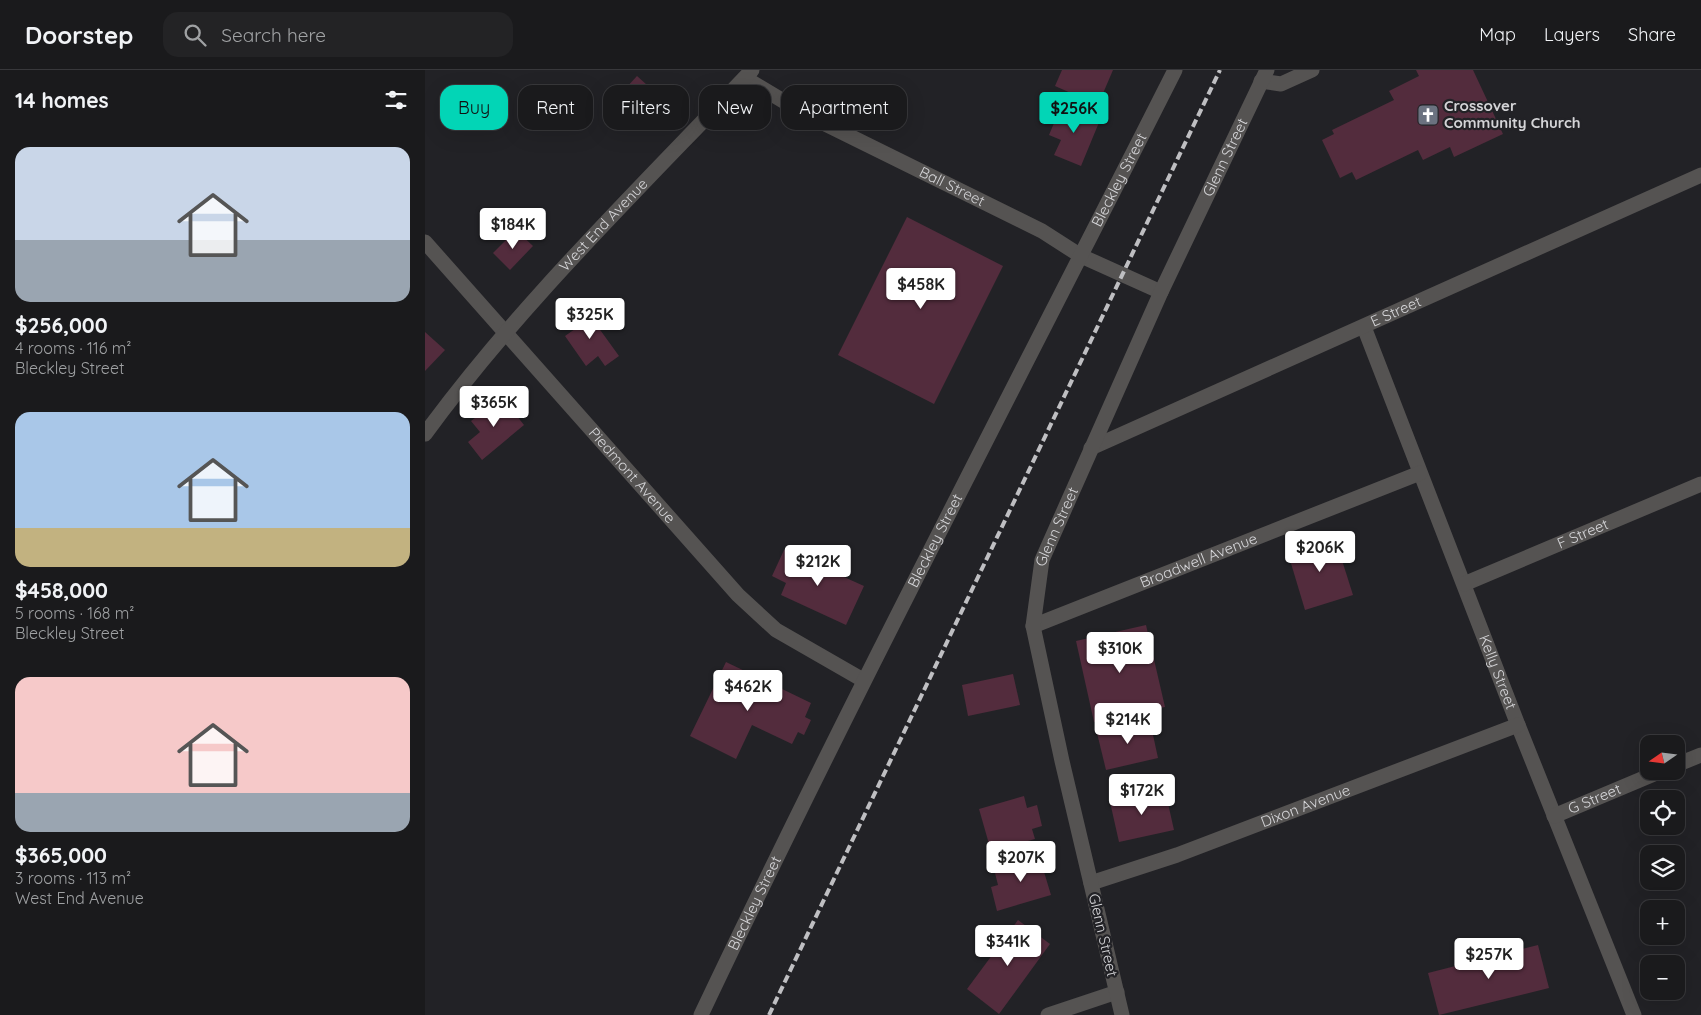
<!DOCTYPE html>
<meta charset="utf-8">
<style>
:root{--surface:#1a1a1c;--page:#232325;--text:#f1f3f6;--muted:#9fa1a3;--line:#38383b;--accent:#02d5b6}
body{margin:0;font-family:Quicksand,sans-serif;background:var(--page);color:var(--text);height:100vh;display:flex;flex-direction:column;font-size:19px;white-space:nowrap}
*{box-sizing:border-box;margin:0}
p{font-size:16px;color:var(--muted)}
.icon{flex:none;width:28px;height:28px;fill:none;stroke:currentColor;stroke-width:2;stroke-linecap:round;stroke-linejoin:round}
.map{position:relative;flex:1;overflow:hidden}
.panel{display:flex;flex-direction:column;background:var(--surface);width:425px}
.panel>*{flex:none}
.top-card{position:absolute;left:15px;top:15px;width:475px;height:45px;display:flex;gap:10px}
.needle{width:32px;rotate:256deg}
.controls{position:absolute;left:1215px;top:665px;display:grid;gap:10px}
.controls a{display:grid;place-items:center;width:45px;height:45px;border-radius:10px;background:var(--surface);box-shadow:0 5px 20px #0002,0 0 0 1px var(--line);font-size:25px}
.price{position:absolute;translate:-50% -42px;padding:0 11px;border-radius:5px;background:#fff;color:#222;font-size:16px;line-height:32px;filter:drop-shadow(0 1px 2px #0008)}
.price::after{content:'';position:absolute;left:50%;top:30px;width:15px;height:11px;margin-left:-8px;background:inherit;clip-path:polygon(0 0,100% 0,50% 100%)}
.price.current{background:var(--accent);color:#111}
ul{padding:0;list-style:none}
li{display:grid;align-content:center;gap:10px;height:265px;padding:0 15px}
li span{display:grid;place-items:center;height:155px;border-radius:15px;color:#555}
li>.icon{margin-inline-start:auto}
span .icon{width:90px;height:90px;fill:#fffc;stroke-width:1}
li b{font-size:21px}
h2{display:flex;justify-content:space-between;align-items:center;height:60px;padding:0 15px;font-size:21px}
.pill{padding:0 18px;border-radius:15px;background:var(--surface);box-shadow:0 5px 20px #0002,0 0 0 1px var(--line);font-size:18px;line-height:45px}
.pill.current{background:var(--accent);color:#111}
header{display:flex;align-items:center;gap:30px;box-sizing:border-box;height:70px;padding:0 25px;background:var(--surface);border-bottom:1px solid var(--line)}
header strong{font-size:24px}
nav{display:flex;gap:28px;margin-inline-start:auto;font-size:18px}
.search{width:350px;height:45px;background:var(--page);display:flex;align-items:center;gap:12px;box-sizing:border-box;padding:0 18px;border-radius:15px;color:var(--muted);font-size:19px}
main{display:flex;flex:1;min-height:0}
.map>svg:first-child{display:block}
</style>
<header>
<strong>Doorstep</strong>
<div class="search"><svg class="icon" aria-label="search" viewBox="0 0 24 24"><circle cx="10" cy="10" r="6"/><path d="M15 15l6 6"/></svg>Search here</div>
<nav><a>Map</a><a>Layers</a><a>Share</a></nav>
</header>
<main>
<section class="panel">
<h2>14 homes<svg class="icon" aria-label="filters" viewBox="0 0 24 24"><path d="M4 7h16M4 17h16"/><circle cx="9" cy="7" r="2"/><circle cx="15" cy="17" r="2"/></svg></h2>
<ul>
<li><span style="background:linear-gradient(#c9d6e8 60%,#9aa5b1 0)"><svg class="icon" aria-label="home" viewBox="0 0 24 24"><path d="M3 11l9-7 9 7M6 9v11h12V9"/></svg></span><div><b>$256,000</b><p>4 rooms · 116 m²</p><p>Bleckley Street</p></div></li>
<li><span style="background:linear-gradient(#a9c7e8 75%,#c2b280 0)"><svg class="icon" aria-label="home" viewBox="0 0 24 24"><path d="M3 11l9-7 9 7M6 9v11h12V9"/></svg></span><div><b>$458,000</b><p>5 rooms · 168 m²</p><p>Bleckley Street</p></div></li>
<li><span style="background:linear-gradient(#f6c9c9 75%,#9aa5b1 0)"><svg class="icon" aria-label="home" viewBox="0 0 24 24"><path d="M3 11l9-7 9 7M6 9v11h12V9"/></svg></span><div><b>$365,000</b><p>3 rooms · 113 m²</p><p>West End Avenue</p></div></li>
</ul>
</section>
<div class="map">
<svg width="1276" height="945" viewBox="0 0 1276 945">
<rect width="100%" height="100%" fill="#222226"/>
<!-- building -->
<g fill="#532c3d">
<polygon points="637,0 688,0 673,35 630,16"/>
<polygon points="991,0 1048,0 1078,64 1029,87 1025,77 998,90 993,80 931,110 927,102 915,108 897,70 909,64 907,60 969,30 964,21 994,6"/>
<polygon points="212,6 242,33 220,57 190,30"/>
<polygon points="637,34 675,50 656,96 629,85 636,70 624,65"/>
<polygon points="482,147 578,196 509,334 413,285"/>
<polygon points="91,160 108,176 85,200 68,183"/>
<polygon points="160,239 194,286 180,296 173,286 161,296 140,266 150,259 144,250"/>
<polygon points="0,262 20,280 0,301"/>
<polygon points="77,327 99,355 57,390 43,372 55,362 46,351"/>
<polygon points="909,465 928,525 880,540 862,480"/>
<polygon points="359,480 439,516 421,555 356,525 361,513 347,506"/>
<polygon points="721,555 740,637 669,652 651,571"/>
<polygon points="301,592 386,633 380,647 386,650 379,665 373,662 367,674 327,655 311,689 265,666"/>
<polygon points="588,604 595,635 543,646 537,615"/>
<polygon points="725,651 733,688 681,700 672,663"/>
<polygon points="740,720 749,760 694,772 685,732"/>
<polygon points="599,726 602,738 612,735 617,756 607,759 610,769 566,781 554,739"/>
<polygon points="613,782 626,825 572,841 566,817 573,815 570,803 590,797 588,789"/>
<polygon points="593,850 625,874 574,944 542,919"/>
<polygon points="1113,875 1124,918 1014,945 1003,903"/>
</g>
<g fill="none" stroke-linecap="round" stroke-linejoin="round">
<!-- minor -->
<g stroke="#555352" stroke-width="15">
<path id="s1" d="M320 8 380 44 617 161 656 186 736 222"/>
<polyline points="836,11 856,14 887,0"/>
<path id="s2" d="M0 172 313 525 351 560 438 610"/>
<path id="s3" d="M939 257 1093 655 1209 945"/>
<path id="s4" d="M0 364C95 234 216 117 327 0"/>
<path id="s5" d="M666 378 1276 105"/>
<path id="s6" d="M1039 514 1276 414"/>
<path id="s7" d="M608 556 995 403"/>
<polyline points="1251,695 1276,685"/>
<path id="s8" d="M1129 746 1236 701"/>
<path id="s9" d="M666 813 752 785 1093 655"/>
<path id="s10" d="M276 945C427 626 591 315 750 0"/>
<polyline points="623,945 692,922"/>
<path id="s11" d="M697 945 637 691 608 556 617 490 736 222 842 0"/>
</g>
<!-- rail -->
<polyline stroke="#bfbfc2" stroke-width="4" stroke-dasharray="8 4" stroke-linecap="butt" points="344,945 795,0"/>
</g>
<!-- icons -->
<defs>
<g id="church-square" transform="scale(1.125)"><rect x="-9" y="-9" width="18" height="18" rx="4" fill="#6b7280" stroke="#222226"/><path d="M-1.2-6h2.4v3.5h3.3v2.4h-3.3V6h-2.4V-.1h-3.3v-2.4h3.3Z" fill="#fff"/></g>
</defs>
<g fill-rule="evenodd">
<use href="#church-square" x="1003" y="45"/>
</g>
<g text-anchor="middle" stroke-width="4.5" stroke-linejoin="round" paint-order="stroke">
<!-- poi labels -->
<g font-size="15" font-weight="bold" fill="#d4d4d7" stroke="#222226" text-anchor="start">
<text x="1019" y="41">Crossover<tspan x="1019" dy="17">Community Church</tspan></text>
</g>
<!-- street labels -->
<g font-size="15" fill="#d4d4d7" stroke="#222226">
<text dy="5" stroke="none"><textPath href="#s11" startOffset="908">Glenn Street</textPath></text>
<text dy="5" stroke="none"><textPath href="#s10" startOffset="934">Bleckley Street</textPath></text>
<text dy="5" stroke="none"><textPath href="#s1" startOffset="234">Ball Street</textPath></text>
<text dy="5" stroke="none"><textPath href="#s4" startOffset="275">West End Avenue</textPath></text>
<text dy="5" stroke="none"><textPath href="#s5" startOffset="334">E Street</textPath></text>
<text dy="5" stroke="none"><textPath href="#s2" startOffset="312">Piedmont Avenue</textPath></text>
<text dy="5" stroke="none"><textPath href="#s11" startOffset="502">Glenn Street</textPath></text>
<text dy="5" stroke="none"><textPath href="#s6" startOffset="129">F Street</textPath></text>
<text dy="5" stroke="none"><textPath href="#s10" startOffset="529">Bleckley Street</textPath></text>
<text dy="5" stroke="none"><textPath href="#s7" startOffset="178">Broadwell Avenue</textPath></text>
<text dy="5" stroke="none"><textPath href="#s3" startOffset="370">Kelly Street</textPath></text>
<text dy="5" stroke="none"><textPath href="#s8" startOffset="44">G Street</textPath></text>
<text dy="5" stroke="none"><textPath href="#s9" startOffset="228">Dixon Avenue</textPath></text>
<text dy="5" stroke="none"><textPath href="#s10" startOffset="124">Bleckley Street</textPath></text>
<text transform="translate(678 865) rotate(77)" y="5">Glenn Street</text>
</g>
</g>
</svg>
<div class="controls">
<a><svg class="needle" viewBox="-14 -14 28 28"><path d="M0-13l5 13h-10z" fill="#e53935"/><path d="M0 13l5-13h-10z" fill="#9fa1a3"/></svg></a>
<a><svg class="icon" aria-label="locate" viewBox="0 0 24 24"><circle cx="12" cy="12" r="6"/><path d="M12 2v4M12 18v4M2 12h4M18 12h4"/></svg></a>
<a><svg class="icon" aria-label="layers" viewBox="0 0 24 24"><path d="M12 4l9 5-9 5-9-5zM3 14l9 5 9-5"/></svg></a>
<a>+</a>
<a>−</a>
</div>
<b class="price current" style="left:649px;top:64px">$256K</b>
<b class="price" style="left:88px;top:180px">$184K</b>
<b class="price" style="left:496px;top:240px">$458K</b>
<b class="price" style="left:165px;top:270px">$325K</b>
<b class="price" style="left:69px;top:358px">$365K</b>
<b class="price" style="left:895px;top:503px">$206K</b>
<b class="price" style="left:393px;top:517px">$212K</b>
<b class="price" style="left:695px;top:604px">$310K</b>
<b class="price" style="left:323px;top:642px">$462K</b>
<b class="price" style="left:703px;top:675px">$214K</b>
<b class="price" style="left:717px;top:746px">$172K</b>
<b class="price" style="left:596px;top:813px">$207K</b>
<b class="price" style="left:583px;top:897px">$341K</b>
<b class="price" style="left:1064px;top:910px">$257K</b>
<div class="top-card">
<a class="pill current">Buy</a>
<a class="pill">Rent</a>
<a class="pill">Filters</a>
<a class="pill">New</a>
<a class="pill">Apartment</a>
</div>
</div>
</main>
